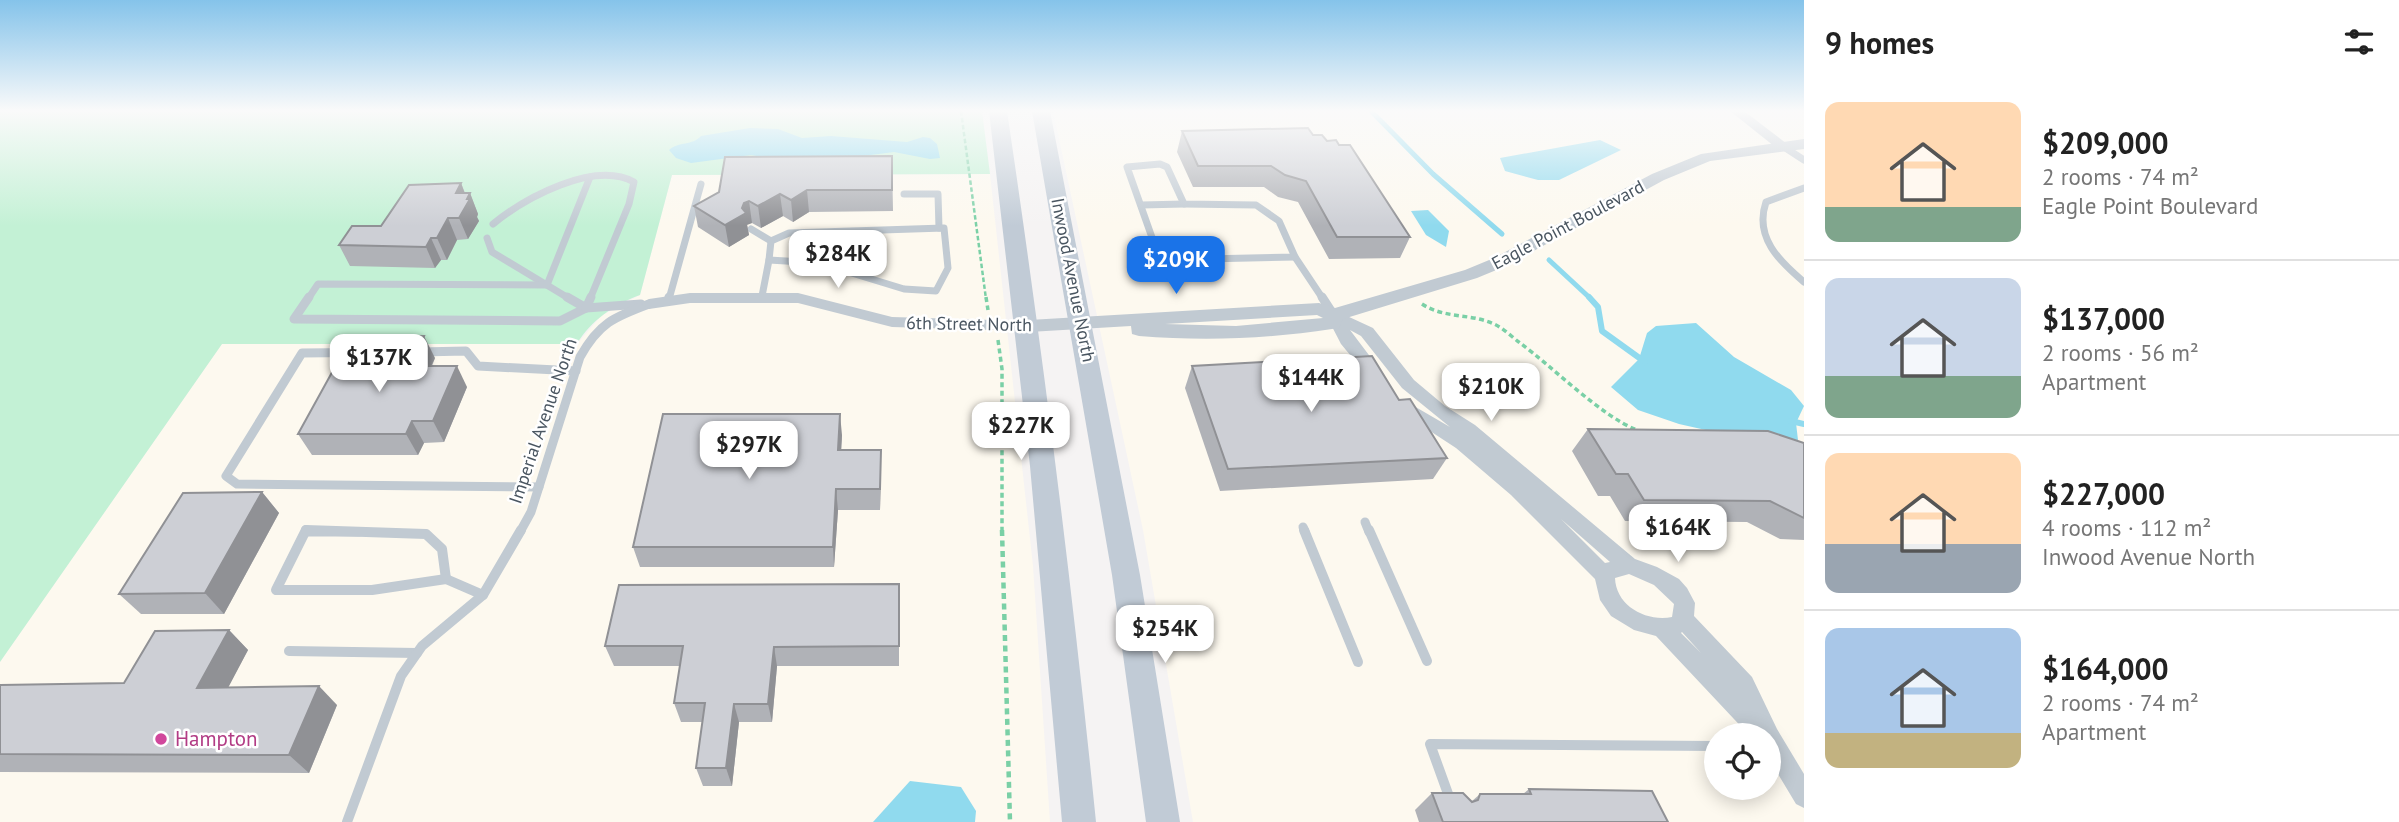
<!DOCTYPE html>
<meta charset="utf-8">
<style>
:root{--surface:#fff;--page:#f2f2f2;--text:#222;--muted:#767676;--line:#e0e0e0;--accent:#1a73e8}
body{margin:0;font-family:"PT Sans",sans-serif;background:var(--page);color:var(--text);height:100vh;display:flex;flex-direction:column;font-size:26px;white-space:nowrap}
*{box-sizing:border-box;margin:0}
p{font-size:23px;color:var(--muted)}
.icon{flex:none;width:38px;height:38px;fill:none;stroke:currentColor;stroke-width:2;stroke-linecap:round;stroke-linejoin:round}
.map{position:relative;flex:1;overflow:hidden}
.sheet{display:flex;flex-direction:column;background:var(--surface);width:595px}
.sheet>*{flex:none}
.fabs{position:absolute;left:1704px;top:723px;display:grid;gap:14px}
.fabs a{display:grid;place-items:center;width:77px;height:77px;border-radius:50%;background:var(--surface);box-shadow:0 4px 18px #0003;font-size:35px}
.price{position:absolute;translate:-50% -60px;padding:0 16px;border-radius:14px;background:#fff;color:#222;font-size:23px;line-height:46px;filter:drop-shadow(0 2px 4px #0008)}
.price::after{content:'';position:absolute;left:50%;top:42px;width:21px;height:16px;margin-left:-10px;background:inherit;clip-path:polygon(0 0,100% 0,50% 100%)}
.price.current{background:var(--accent);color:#fff}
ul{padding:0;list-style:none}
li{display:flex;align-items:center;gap:21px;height:175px;padding:0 21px}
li+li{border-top:2px solid var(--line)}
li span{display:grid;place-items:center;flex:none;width:196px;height:140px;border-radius:14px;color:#555}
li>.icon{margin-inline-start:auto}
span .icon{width:84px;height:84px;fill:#fffc;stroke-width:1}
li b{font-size:30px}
h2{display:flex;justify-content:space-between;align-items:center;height:84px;padding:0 21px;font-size:30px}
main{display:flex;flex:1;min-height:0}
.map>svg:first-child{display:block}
</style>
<main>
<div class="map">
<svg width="1804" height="822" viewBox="0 0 1804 822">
<rect width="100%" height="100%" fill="#f5f3f3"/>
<!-- commercial -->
<g fill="#fdf9ef" fill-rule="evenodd">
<path d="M1053 111H1804V822H1193L1143 530ZM1717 735H1769V788H1717Z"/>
<polygon points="990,174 1033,566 1050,822 0,822 0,662 222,344 577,344 601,316 640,295 672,175"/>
</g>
<!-- green -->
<path fill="#c3f1d5" d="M0 111H982L990 174 672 175 640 295C615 304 590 321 577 344H222L0 662Z"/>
<!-- water -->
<g fill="#90daee">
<path d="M750 128 778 129 802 138 831 136 907 142 923 137 930 138 937 144 940 158 930 159 894 152 855 157 781 160 751 155 691 163 676 158 669 150C679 141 692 146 701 136Z"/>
<polygon points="1600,140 1621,150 1559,180 1538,180 1505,171 1500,158"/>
<polygon points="1428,210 1449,231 1446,247 1426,235 1411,211"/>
<polygon points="1696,323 1734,357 1791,390 1804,406 1796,423 1798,440 1728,435 1679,424 1638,410 1611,387 1639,359 1647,333 1656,326"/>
<polygon points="910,781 961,787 976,811 975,822 873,822"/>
</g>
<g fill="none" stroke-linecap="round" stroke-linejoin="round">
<!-- stream-far1 -->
<g stroke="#90daee" stroke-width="5">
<polyline points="1371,111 1433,174 1502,234"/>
<polyline points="1549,260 1591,299"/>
</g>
<!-- stream -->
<g stroke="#90daee" stroke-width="6">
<polyline points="1589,297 1598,307 1602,331 1645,362"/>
<polyline points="1791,421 1804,424"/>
</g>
<!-- path-far2 -->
<polyline stroke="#7ad0a6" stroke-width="2.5" stroke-dasharray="4.5 2.5" stroke-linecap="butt" points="961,111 986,299"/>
<!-- path-far1 -->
<g stroke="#7ad0a6" stroke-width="3.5" stroke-dasharray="5 3.5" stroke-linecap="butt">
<polyline points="986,297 988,310"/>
<path d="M1422 304C1445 319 1470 313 1494 324 1503 328 1512 337 1520 343 1554 368 1601 416 1637 430"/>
<polyline points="998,340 1002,369 1002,532"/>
</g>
<!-- path -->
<polyline stroke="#7ad0a6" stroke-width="4.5" stroke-dasharray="6 4.5" stroke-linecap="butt" points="1002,530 1010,822"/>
<!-- service-far2 -->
<g stroke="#c1cad2" stroke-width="7">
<polyline points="1784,147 1804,160"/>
<polygon points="1160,164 1167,167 1184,204 1256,205 1279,221 1295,257 1160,260 1127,167"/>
<path d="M1804 188 1766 202C1754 237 1779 261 1804 282"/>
<polyline points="904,194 938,194 939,228"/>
<polyline points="1141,205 1184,204"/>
<path d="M493 224C525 198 594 160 634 182L629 204 590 299"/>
<polygon points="944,228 948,268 936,291 904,289 819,263 769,260 771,241 789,233"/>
<polyline points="751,229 771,241"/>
<polyline points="487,238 492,252 570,299"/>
<polyline points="1295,257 1323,299"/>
<polyline points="762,296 769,260"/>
<polyline points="308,299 318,284 547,285 590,177"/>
<polyline points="669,299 701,184"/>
</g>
<!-- service-far1 -->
<g stroke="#c1cad2" stroke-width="9">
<polyline points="309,297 294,319 560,321 586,308"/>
<polyline points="567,297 586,308"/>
<polyline points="591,297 586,308 641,304"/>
<polyline points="1322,297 1333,314"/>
<polyline points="668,301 669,297"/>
<polyline points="403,352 302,353 226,476 237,484 539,487"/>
<polyline points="420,352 466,351 478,366 576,371"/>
<polyline points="1365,522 1369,532"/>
<polyline points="1303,527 1305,532"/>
<polyline points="305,532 359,532"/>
<path d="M520 532 531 512 580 357C599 323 614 317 649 304"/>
</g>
<!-- service -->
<g stroke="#c1cad2" stroke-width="10">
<polyline points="306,530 276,590 372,590 446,579"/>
<polyline points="306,530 426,534 442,549 446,579"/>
<polyline points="1304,530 1358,662"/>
<polyline points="1369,530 1427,661"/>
<polyline points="446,579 483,595"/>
<polyline points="289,651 417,653"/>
<polyline points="1451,802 1430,744 1717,746"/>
<polyline points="347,822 401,676 422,646 483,595 521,530"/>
</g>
<!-- minor -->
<g fill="#c1cad2" fill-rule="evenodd">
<polygon points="1730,111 1744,111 1791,147 1784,151 1779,150"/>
<polygon points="690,293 798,293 892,317 1029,321 1037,326 1029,331 892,327 798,303 690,303 649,309 641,304 649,299"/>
<path d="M1334 310 1373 328 1414 380 1445 406 1475 425 1635 559 1657 567 1679 579 1687 588 1695 603 1694 616 1752 677 1777 729 1804 774V808L1796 804 1769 759V735H1749L1656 636 1634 630 1611 616 1600 600 1595 579 1511 495 1456 448 1401 412 1398 408 1401 404 1407 402 1450 427 1402 388 1361 336 1350 330 1384 375 1376 381 1370 379 1341 344 1326 315ZM1561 519 1610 562 1605 563ZM1629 574 1654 585 1674 604 1672 617C1646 622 1616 606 1615 578ZM1682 632 1701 653 1681 633Z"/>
</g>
<!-- tertiary -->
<path fill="#c1cad2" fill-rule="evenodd" d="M1804 139V149L1710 161 1664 180 1506 266 1477 278 1343 319 1339 328 1332 329C1267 339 1204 341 1139 336L1132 334 1131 326 1029 332 1022 331 1019 326 1022 321 1029 320 1319 303 1335 308 1465 270 1494 258 1652 174 1701 154ZM1317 315 1323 318 1236 326 1165 324Z"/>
<!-- secondary -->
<g fill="#c1cbd6" fill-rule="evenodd">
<path d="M989 111H1007C1042 347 1072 584 1096 822H1062L1030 466Z"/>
<polygon points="1032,111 1050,111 1140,575 1180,822 1146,822 1112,575"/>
</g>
</g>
<!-- wall -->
<g fill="#b0b2b7">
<polygon points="1182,131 1313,135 1339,145 1410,237 1400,258 1329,259 1298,202 1278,197 1264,187 1193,187 1177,152"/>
<polygon points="892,156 893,211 809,212 793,222 783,216 761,228 752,223 747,224 749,235 729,247 698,227 694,206"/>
<polygon points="461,183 465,193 470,193 478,214 477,217 479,221 468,239 457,240 447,260 441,260 435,268 350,266 339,245 381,226"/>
<polygon points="435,358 432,366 467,387 444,442 424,443 418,455 312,455 298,434"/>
<polygon points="1192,366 1399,400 1447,458 1433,479 1220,491 1185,388"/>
<polygon points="1588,429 1804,443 1804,540 1780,539 1747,522 1625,521 1610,496 1598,496 1572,451"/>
<polygon points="842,435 841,450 881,450 880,510 838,510 834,567 640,567 633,547"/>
<polygon points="262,492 279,513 224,614 141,614 119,594"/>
<polygon points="899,584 899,666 777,666 772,722 739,722 732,786 703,786 696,768 703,722 681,722 674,703 680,666 614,666 605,646"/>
<polygon points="229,630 248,650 228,687 337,705 309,773 0,772 0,685 124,683"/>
<polygon points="1529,789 1668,822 1419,822 1415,810 1432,793 1471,802 1480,794 1523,794"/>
</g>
<!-- shaded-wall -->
<g fill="#909195">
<polygon points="461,183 468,202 467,199 470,193 478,214 477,217 479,221 468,239 459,218 456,193"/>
<polygon points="807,190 809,212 793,222 791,200"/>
<polygon points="780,194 783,216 761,228 758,206"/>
<polygon points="749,201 752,223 747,225 749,235 729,247 725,225 742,208 744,203"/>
<polygon points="448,218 457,240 447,260 437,238"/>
<polygon points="431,238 441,260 435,268 426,247"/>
<polygon points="424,336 435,358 421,387 410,366"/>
<polygon points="457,366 467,387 444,442 433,421"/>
<polygon points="840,414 842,435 840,472 838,450"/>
<polygon points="412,421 424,443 418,455 406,434"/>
<polygon points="881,450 881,472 880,510 880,489"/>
<polygon points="836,489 838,510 834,567 833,547"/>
<polygon points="262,492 279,513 224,614 205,593"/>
<polygon points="229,630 248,650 218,707 197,688"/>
<polygon points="774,647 777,666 772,722 768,704"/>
<polygon points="319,686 337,705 309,773 289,755"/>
<polygon points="734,704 739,722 732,786 726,768"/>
</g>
<!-- building -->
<g fill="#cdcfd5" stroke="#909195" stroke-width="2">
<polygon points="1308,128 1313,135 1322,135 1327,141 1336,140 1339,145 1350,145 1410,237 1337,237 1306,181 1285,175 1271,166 1198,166 1182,131"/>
<polygon points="892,156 892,190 807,190 791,200 780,194 758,206 749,201 744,203 742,208 746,213 725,225 694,206 719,192 725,157"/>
<polygon points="461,183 456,193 470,193 467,199 470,199 459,218 448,218 437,238 431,238 426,247 339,245 352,226 381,226 409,185"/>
<polygon points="424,336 410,366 457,366 433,421 412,421 406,434 298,434 341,356 391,356 401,337"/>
<polygon points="1372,356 1399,400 1410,399 1447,458 1228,469 1192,366"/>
<polygon points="663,414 840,414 838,450 881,450 880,489 836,489 833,547 633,547"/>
<polygon points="1588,429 1768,431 1804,443 1804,518 1770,501 1644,500 1628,474 1616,474"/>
<polygon points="262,492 205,593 119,594 183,493"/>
<polygon points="899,584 899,646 774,647 768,704 734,704 726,768 696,768 705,703 674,703 683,646 605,646 619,585"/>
<polygon points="229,630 197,688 319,686 289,755 0,754 0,685 124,683 155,631"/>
<polygon points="1529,789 1652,791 1668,822 1443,822 1432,793 1463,793 1472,802 1478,800 1480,794 1531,794"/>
</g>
<!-- sky -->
<linearGradient id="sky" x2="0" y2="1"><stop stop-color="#85c3ea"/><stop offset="0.49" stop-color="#fafafa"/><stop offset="1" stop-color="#fafafa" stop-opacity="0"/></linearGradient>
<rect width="1804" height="226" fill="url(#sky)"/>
<!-- markers -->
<circle fill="#d1479c" stroke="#fff" stroke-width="2.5" cx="161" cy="739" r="7"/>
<g text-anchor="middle" stroke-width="5" stroke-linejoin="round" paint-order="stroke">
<!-- street labels -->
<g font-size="18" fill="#4a5661" stroke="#fff">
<text transform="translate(1568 225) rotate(-28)" y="6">Eagle Point Boulevard</text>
<text transform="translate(1073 280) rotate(79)" y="6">Inwood Avenue North</text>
<text transform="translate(969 324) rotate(1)" y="6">6th Street North</text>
<text transform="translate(543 421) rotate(-71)" y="6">Imperial Avenue North</text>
</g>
<!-- near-hotel labels -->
<g font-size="21" fill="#b23c85" stroke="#fff" text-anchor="start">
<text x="175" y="746">Hampton</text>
</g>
</g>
</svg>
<div class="fabs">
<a><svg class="icon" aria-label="locate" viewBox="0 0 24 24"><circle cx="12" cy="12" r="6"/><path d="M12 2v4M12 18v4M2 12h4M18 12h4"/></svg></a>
</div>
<b class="price" style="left:838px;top:290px">$284K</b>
<b class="price current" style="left:1176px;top:296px">$209K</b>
<b class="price" style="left:379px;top:394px">$137K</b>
<b class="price" style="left:1311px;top:414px">$144K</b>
<b class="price" style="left:1491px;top:423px">$210K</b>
<b class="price" style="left:1021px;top:462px">$227K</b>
<b class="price" style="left:749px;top:481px">$297K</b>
<b class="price" style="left:1678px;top:564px">$164K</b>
<b class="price" style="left:1165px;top:665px">$254K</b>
</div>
<section class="sheet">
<h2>9 homes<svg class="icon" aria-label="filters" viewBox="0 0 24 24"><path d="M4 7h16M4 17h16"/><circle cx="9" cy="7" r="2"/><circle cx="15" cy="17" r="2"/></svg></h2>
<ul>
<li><span style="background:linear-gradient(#ffd9b3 75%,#7fa58c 0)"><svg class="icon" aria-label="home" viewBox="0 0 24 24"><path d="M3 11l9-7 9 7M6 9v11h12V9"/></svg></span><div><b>$209,000</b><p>2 rooms · 74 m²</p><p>Eagle Point Boulevard</p></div></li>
<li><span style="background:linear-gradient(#c9d6e8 70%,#7fa58c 0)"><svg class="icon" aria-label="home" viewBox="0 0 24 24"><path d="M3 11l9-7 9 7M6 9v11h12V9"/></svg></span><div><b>$137,000</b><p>2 rooms · 56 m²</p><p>Apartment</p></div></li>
<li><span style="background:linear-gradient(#ffd9b3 65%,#9aa5b1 0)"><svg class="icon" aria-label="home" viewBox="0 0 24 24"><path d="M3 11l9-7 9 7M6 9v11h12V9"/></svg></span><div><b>$227,000</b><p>4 rooms · 112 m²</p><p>Inwood Avenue North</p></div></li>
<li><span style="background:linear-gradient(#a9c7e8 75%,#c2b280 0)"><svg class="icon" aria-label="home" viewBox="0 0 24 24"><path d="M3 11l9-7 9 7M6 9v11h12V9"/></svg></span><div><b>$164,000</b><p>2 rooms · 74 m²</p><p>Apartment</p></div></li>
</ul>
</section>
</main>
